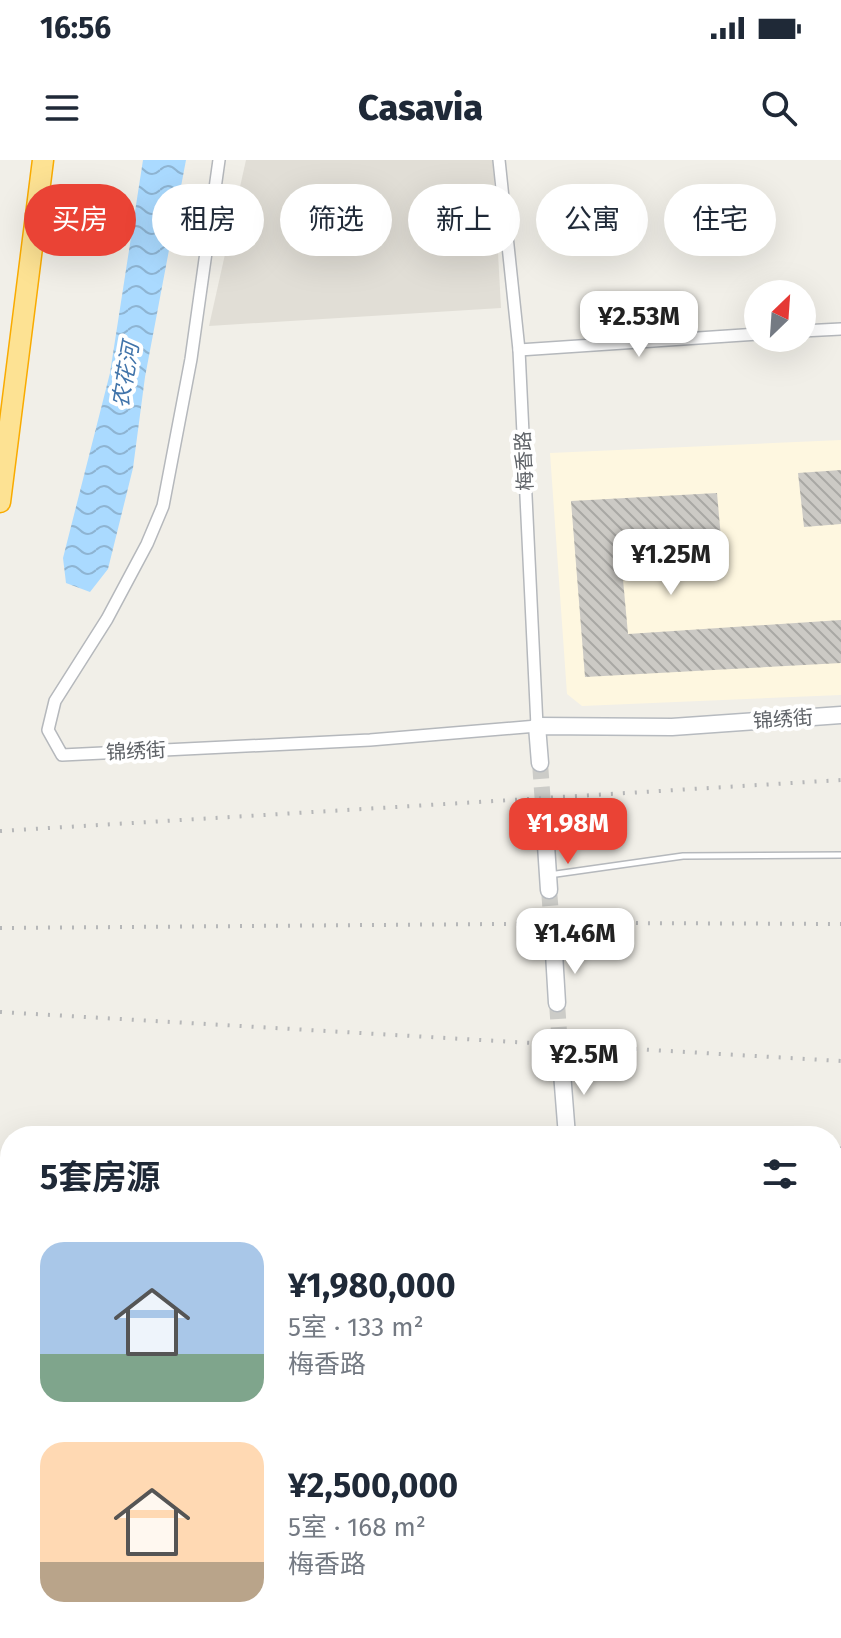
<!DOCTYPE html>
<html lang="zh">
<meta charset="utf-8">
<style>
:root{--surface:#fff;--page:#f2f2f3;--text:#1f2937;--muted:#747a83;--accent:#ea4335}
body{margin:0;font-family:"Fira Sans","Noto Sans SC",sans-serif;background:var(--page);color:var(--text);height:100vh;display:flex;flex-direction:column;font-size:30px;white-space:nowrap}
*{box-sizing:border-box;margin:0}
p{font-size:26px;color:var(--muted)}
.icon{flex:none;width:44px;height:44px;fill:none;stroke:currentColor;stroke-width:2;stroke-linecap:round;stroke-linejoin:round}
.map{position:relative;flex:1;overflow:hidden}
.panel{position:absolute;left:0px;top:966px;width:842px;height:512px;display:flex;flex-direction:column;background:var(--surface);border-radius:32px 32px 0 0;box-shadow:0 8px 32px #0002}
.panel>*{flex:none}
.banner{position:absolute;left:24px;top:24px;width:794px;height:72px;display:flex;gap:16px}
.needle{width:52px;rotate:25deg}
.buttons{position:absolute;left:744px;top:120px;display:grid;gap:16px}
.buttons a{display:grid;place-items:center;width:72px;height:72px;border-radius:50%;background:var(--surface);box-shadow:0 8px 32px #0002;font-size:40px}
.price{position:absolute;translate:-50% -68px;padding:0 18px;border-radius:16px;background:#fff;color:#222;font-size:26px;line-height:52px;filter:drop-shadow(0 2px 4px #0008)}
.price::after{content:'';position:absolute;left:50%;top:48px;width:24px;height:18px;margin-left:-12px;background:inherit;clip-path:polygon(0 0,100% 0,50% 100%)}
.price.current{background:var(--accent);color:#fff}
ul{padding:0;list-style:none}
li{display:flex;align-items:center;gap:24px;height:200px;padding:0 40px}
li span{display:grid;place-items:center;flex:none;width:224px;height:160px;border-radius:24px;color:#555}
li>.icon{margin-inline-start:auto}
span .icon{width:96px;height:96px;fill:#fffc;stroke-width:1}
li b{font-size:34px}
h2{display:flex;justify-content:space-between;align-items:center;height:96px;padding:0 40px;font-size:34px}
.tag{padding:0 28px;border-radius:36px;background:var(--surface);box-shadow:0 8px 32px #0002;font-size:28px;line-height:72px}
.tag.current{background:var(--accent);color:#fff}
.status{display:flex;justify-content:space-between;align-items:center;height:56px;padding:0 40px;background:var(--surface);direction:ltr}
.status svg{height:22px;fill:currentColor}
header{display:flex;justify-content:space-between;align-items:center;height:104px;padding:0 40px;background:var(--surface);font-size:36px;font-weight:800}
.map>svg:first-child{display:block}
</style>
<div class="status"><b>16:56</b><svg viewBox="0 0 49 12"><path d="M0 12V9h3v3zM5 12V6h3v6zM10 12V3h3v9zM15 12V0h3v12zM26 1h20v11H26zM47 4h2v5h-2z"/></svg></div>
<header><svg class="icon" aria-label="menu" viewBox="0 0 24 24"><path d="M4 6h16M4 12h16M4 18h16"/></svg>Casavia<svg class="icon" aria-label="search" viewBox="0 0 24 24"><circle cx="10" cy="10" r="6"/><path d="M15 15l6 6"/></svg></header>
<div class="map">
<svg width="841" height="1478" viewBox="0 0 841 1478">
<defs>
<pattern id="park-dots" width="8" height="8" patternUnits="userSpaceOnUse" patternTransform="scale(2)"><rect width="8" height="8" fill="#c5e8c5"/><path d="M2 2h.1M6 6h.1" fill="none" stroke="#a3c0a4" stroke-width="1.8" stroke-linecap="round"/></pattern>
<pattern id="water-waves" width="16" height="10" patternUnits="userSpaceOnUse" patternTransform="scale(2)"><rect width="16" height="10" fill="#aadaff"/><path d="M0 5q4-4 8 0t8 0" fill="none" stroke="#8eb4d2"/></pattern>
<pattern id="building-back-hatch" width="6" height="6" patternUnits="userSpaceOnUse" patternTransform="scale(2)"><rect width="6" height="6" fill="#cccac5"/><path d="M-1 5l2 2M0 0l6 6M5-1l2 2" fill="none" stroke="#a9a8a4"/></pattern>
</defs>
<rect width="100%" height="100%" fill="#f1efe8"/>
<!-- commercial -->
<polygon fill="#fef7e0" points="841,280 841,535 582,546 567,534 550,293"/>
<!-- education -->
<polygon fill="#e1ded6" points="246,0 493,0 501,148 209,166"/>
<!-- park -->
<polygon fill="url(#park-dots)" points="310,1468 573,1468 574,1478 311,1478"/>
<!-- water -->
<polygon fill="url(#water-waves)" points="143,0 186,0 145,217 133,308 108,409 90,432 66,423 63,398 110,213"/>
<!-- building -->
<g fill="url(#building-back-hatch)">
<polygon points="841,310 841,364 804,367 798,313"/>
<polygon points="717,333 721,378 620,387 628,474 841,460 841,503 585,517 571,341"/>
</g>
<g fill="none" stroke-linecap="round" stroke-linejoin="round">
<!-- secondary-tunnel -->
<g stroke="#ccccc8" stroke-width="16" stroke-dasharray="16 8" stroke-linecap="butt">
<polyline points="540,603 546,685"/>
<polyline points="549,730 554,793"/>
<polyline points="557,843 561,900"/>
</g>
<!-- lane casing -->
<g stroke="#b5b8bc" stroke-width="8">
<polyline id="lane" points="549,715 683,696 841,695"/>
</g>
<!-- street casing -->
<g stroke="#b5b8bc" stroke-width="14">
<g id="street">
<polyline points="219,0 191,199 163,346 147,384 107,459 55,541 48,570 62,595 370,580 537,566 519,190 499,0"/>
<polyline points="802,171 841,169"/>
<polyline points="519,190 758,174"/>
</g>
</g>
<!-- secondary casing -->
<g stroke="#b6babf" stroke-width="19">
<g id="secondary">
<polyline points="540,603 537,566 672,567 841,555"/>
<polyline points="546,685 549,730"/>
<polyline points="554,793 557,843"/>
<polyline points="561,900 567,976"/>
<polyline points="832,996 841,996"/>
<polyline points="0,1265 10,1274"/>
<polyline points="188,1468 199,1478"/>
<polyline points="230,1468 241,1478"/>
<polyline points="596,1468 596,1478"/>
</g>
</g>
<!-- highway casing -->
<g stroke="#f9ab00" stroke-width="23">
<g id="highway">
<polyline points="0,342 43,0"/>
<polyline points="0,1158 10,1173"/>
<polyline points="0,1224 10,1235"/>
<polyline points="0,1302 10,1307"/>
<polyline points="0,1333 10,1338"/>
<polyline points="163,1468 174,1478"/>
<polyline points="251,1468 258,1478"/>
<polyline points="279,1468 291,1478"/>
</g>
</g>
<!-- lane -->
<use href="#lane" stroke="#fff" stroke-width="5"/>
<!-- street -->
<use href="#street" stroke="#fff" stroke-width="11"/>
<!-- secondary -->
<use href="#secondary" stroke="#fff" stroke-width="16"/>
<!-- highway -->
<use href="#highway" stroke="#fde293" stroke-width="20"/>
<!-- rail -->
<g stroke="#b6b7b8" stroke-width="4" stroke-dasharray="2 10" stroke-linecap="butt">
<polyline points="0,671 841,620"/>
<polyline points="0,768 620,763 841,764"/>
<polyline points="0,852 841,901"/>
</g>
</g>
<g text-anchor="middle" stroke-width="8" stroke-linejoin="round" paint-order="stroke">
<!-- street labels -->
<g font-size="20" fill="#5f6368" stroke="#fff">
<text transform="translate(524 301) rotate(-93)" y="7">梅香路</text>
<text transform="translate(783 559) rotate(-4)" y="7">锦绣街</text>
<text transform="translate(136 591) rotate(-3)" y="7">锦绣街</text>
</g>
<!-- water labels -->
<g font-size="22" font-style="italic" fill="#4174aa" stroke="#fff">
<text transform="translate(125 215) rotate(-80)" y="8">农花河</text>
</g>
</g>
</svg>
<div class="buttons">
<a><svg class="needle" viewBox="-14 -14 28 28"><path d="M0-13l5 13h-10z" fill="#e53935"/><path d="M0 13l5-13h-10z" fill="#747a83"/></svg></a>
</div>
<b class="price" style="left:639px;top:199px">¥2.53M</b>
<b class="price" style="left:671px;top:437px">¥1.25M</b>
<b class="price current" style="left:568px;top:706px">¥1.98M</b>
<b class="price" style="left:575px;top:816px">¥1.46M</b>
<b class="price" style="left:584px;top:937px">¥2.5M</b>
<div class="banner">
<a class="tag current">买房</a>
<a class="tag">租房</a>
<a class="tag">筛选</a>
<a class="tag">新上</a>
<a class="tag">公寓</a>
<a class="tag">住宅</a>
</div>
<section class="panel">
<h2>5套房源<svg class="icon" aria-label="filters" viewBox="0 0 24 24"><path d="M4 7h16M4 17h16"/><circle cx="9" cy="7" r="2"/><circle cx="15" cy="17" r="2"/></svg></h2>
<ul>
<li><span style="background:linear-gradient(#a9c7e8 70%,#7fa58c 0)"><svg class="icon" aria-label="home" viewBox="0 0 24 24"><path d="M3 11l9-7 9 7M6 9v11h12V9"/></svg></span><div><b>¥1,980,000</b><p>5室 · 133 m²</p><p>梅香路</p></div></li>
<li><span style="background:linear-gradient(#ffd9b3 75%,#b9a48a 0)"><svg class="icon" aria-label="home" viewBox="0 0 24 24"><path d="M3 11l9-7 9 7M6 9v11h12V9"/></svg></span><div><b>¥2,500,000</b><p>5室 · 168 m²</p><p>梅香路</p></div></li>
</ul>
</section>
</div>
